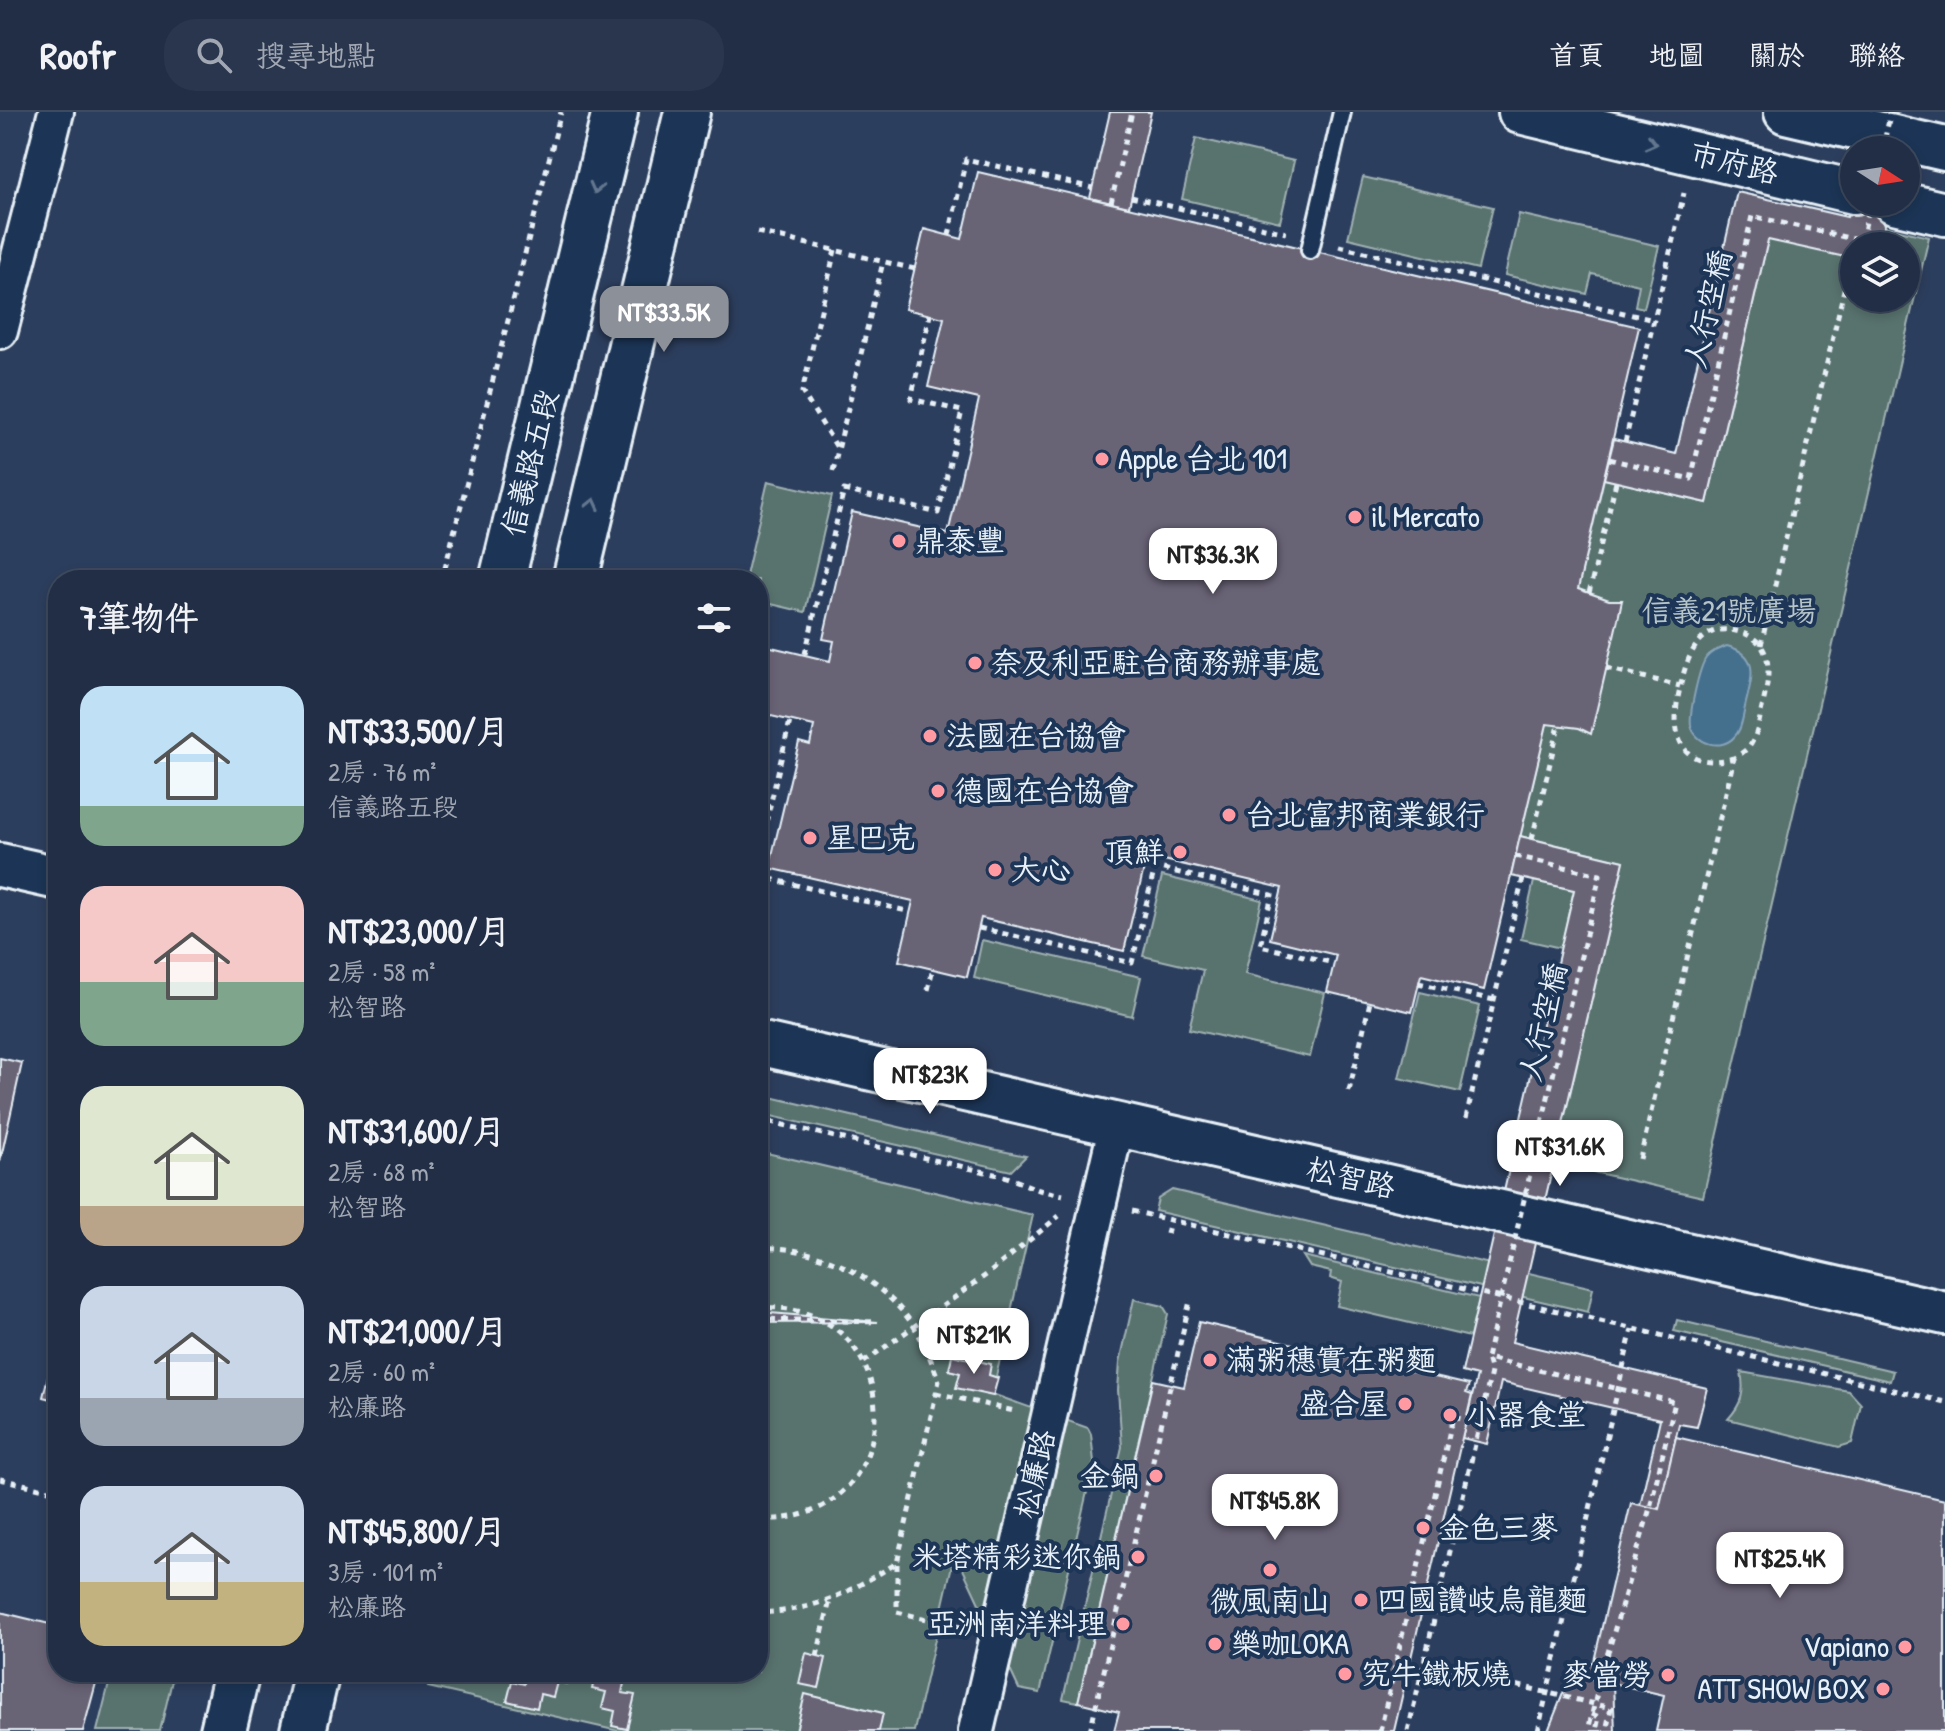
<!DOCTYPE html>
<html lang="zh-TW">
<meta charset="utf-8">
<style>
:root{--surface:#212e46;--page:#29364d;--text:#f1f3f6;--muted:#a2a8b3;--line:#3e4a5f;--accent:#8c9099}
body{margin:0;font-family:"Patrick Hand","LXGW WenKai TC",sans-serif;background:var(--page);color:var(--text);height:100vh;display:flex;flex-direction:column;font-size:30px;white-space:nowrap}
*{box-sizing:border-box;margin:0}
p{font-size:26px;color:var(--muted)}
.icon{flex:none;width:44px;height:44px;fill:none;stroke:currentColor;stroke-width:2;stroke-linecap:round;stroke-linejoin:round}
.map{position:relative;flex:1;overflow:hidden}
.side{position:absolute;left:48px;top:458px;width:720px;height:1112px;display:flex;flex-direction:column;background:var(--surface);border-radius:32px;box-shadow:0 4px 12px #0003,0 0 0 2px var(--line)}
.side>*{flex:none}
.needle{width:52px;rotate:102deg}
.fabs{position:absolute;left:1840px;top:24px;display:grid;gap:16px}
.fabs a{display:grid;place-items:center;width:80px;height:80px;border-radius:50%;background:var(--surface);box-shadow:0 4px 12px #0003,0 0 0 2px var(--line);font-size:40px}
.price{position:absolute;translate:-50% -68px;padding:0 18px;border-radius:16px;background:#fff;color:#222;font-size:26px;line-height:52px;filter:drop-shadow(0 2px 4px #0008)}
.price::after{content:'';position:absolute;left:50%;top:48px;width:24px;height:18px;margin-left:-12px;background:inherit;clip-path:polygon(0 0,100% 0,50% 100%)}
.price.selected{background:var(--accent);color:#fff}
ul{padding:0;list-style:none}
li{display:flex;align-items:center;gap:24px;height:200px;padding:0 32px}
li span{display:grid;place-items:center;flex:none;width:224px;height:160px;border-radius:24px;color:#555}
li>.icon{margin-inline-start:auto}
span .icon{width:96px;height:96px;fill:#fffc;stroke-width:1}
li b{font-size:34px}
h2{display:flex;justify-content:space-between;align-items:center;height:96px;padding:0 32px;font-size:34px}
header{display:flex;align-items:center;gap:48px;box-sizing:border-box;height:112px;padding:0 40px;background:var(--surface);border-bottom:2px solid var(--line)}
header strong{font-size:38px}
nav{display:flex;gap:44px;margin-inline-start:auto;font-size:28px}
.search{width:560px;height:72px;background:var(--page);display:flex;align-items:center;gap:20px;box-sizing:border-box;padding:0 28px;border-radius:32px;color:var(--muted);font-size:30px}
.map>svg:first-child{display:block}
</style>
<header>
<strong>Roofr</strong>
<div class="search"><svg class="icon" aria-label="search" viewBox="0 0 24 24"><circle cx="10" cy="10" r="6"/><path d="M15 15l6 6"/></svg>搜尋地點</div>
<nav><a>首頁</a><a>地圖</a><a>關於</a><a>聯絡</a></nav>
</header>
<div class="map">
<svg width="1945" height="1619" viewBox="0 0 1945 1619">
<rect width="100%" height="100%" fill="#2c3e5d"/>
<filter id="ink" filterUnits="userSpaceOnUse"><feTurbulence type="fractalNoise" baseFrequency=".0125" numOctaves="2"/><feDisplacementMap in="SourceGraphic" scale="16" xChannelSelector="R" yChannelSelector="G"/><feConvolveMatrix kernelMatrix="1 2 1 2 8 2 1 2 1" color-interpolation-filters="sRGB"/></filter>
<g filter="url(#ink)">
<!-- green -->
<g fill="#59726e" stroke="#a0b2b3" stroke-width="2" fill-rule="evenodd">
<polygon points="1196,26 1294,49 1280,110 1182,87"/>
<polygon points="1363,65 1493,95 1478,157 1348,126"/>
<path d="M1777 89 1929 125 1703 1085 1554 1051 1624 749 1520 724 1547 612 1622 488H1609L1578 477 1604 367 1707 391ZM1854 134H1906V186H1854Z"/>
<polygon points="1519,102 1659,134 1644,196 1635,194 1639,173 1592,162 1587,182 1505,163"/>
<polygon points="768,369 832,384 805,500 758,489 758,468 745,468"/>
<polygon points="1162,764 1262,788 1245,862 1325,881 1310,945 1189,917 1203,858 1143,844"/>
<polygon points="1534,769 1574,778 1561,836 1521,827"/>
<polygon points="982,828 1141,865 1132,904 974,866"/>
<polygon points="1420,880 1480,894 1460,980 1399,966"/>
<polygon points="758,982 997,1038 1026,1044 1011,1059 758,1001"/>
<polygon points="758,1039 1033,1103 992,1282 1088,1316 1091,1322 1094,1350 1040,1581 1019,1577 955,1440 914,1619 618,1619 428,1575 432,1560 758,1560"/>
<polygon points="1172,1078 1593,1176 1588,1200 1155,1099 1158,1087"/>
<polygon points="1303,1144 1479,1186 1470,1225 1337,1194 1342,1170 1330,1166 1331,1160 1310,1155"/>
<polygon points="1134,1187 1163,1194 1168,1202 1078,1590 1063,1587 1122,1335 1118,1278 1120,1250"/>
<polygon points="1677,1208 1893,1259 1890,1269 1674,1219"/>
<path d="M1741 1260 1849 1279 1861 1292 1852 1331 1839 1335 1728 1307C1742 1292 1745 1280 1741 1260Z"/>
<polygon points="112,1560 174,1560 160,1619 97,1619"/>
</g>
<!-- water -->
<path fill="#456f8d" stroke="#86a3b8" stroke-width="2" d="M1727 534C1762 543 1751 568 1745 595 1743 604 1742 617 1735 624 1722 640 1695 632 1691 613 1689 601 1699 556 1706 546 1711 539 1719 537 1727 534Z"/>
<!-- building -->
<g fill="#696476" stroke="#e8f1f8" stroke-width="2">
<polygon points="1110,0 1151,0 1129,95 1090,86"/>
<polygon points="978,60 1639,215 1578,477 1609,488 1622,488 1618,507 1591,622 1579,616 1547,612 1484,878 1421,863 1412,900 1327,880 1336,843 1270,827 1282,776 1147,744 1124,839 981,806 967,865 899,849 913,789 769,756 799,630 810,633 814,614 758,601 759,532 830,549 834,529 823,527 852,400 948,422 979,287 928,275 944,206 905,197 924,117 962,127"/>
<polygon points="1854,73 1854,90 1890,90 1880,134 1854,134 1854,147 1768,128 1707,391 1604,367 1614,327 1676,342 1737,80 1847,105"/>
<polygon points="1520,724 1624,749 1512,1230 1707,1276 1697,1315 1679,1312 1659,1397 1640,1393 1660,1307 1501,1270 1487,1332 1462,1326 1477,1264 1462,1260 1574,778 1511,764"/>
<polygon points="0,946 22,951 0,1050"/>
<polygon points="758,1200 878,1210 758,1211"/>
<polygon points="1199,1210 1469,1273 1466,1281 1472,1283 1394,1619 1114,1619 1119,1600 1078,1590 1153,1268 1184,1275"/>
<polygon points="58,1223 58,1289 43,1285"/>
<polygon points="952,1243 991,1252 989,1263 998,1266 993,1284 956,1276 960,1261 949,1258"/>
<polygon points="1676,1325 1945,1388 1945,1619 1656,1619 1664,1583 1590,1566 1631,1391 1659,1397"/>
<polygon points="0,1500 58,1514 58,1560 99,1560 83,1619 0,1619"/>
<polygon points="806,1541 826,1546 819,1576 799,1572"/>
<polygon points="1594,1549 1590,1566 1613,1571 1615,1619 1548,1619 1564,1579 1574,1563 1583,1554"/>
<polygon points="526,1560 571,1560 568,1572 557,1570 553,1585 540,1582 537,1596 507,1589 512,1569 524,1572"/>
<polygon points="596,1560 625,1566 622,1581 635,1583 627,1617 612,1614 615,1599 602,1596 606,1580 592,1577"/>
<polygon points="805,1582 883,1601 879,1619 796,1619"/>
</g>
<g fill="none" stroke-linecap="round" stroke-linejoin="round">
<!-- service casing -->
<g stroke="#e8f1f8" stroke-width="22">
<polyline id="service" points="1310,138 1342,0"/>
</g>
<!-- minor casing -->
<g stroke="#e8f1f8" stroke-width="40">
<g id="minor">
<polyline points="0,219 56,0"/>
<polyline points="976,1619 1117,1012"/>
</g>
</g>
<!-- tertiary casing -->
<g stroke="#e8f1f8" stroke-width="48">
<g id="tertiary">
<polyline points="1520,0 1854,80"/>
<polyline points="1786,0 1945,37"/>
<polyline points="1894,90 1945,102"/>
<polyline points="0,753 58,766"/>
<polyline points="758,931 1945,1201"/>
</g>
</g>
<!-- secondary casing -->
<g stroke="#e8f1f8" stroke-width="50">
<g id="secondary">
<polyline points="502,468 615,0"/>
<polyline points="575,468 687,0"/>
<polyline points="223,1619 237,1560"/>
<polyline points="303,1619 317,1560"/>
</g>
</g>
<!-- path -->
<g stroke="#e8f1f8" stroke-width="5" stroke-dasharray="6 6" stroke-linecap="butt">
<polyline points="1131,85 1286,121"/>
<polyline points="757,120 915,157"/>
<polyline points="949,123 966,47 1093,76"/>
<polyline points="1339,134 1654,208"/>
<polyline points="835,138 802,280 838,337"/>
<polyline points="1625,330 1684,81"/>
<polyline points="833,359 883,150"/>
<polyline points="442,468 561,0"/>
<polyline points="1589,481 1616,370"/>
<polyline points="1761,533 1854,135"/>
<polyline points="805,542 844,378 938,401 962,299 911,287 930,203"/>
<polyline points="1606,556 1680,574"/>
<polyline points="1532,727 1559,613"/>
<polyline points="758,745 790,609"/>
<polyline points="758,764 911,800"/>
<polyline points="979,816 1132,851 1155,755 1272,783 1260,834 1334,851"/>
<polyline points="1418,871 1494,888"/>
<polyline points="928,878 933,856"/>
<polyline points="1349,979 1370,890"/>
<polyline points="1466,1006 1523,766"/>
<polyline points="758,1007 1007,1065 1039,1078 1063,1083"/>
<path d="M1640 1047 1734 646C1739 643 1745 639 1749 635 1756 626 1759 612 1761 600 1769 568 1779 529 1736 519 1698 510 1686 548 1680 576 1669 622 1679 660 1734 646"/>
<polyline points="1132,1099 1945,1290"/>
<polyline points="1167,1122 1170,1108"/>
<path d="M758 1136C817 1133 879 1164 913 1213 924 1230 932 1250 939 1269L897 1451C847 1481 817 1499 758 1501"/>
<path d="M758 1196C913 1185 915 1416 758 1407"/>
<polyline points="758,1207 878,1210"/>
<polyline points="864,1250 989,1161 1059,1104"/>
<polyline points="936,1281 1014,1299"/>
<polyline points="0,1367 58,1380"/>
<polyline points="897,1452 897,1500 965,1516"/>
<polyline points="817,1544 830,1488"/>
<polyline points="1424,1551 1611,1596 1606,1619"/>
<polyline points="1592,1602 1599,1605 1596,1619"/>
<polyline points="1090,1619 1190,1189"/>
<polyline points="1380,1619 1453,1305 1480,1311 1491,1260 1487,1246"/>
<polyline points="1408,1619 1480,1311"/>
<polyline points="1538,1619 1632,1217"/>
</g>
<!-- service -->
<use href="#service" stroke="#1d3557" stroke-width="16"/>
<!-- minor -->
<use href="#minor" stroke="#1d3557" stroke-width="34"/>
<!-- tertiary -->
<use href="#tertiary" stroke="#1d3557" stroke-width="42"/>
<!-- secondary -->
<use href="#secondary" stroke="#1d3557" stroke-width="44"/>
<!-- path-bridge -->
<g stroke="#e8f1f8" stroke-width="5" stroke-dasharray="6 6" stroke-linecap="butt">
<polyline points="1882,38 1891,0"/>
<polyline points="1111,91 1132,0"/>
<polyline points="1609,347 1691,367 1752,104 1862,129 1870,90"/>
<polyline points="1515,744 1600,763 1487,1246 1675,1290 1650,1396 1600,1568 1588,1619"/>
</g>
</g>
<!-- one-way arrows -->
<defs><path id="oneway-chevron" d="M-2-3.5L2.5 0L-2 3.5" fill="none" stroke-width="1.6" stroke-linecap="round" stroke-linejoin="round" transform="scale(2)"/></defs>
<g stroke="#64778f">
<use href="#oneway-chevron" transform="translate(1651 31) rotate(14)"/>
<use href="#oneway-chevron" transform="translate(596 76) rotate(104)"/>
<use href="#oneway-chevron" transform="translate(593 392) rotate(-77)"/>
</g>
</g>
<!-- markers -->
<g fill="#ff9aa2" stroke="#1d3557" stroke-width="3">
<circle cx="1102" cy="347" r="8"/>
<circle cx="1355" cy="405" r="8"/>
<circle cx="899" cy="429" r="8"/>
<circle cx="975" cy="551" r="8"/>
<circle cx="930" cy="624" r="8"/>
<circle cx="938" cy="679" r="8"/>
<circle cx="1229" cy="703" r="8"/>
<circle cx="810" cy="726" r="8"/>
<circle cx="1180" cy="740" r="8"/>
<circle cx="995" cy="758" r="8"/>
<circle cx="1210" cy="1248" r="8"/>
<circle cx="1405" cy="1292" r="8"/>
<circle cx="1450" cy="1303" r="8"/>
<circle cx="1156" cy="1364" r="8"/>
<circle cx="1423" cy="1416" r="8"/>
<circle cx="1138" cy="1445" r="8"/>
<circle cx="1270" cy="1458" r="8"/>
<circle cx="1361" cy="1488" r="8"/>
<circle cx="1123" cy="1512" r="8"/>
<circle cx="1215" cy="1532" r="8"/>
<circle cx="1905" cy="1535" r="8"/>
<circle cx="1345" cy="1562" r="8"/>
<circle cx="1668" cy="1563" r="8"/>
<circle cx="1883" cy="1577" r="8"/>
</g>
<g text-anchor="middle" stroke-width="8" stroke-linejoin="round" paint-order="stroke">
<!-- street labels -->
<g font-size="30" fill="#e8f1f8" stroke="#1d3557">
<text transform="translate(1734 51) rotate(14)" y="10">市府路</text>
<text transform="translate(1708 197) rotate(-77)" y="10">人行空橋</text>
<text transform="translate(530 351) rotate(-76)" y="10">信義路五段</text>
<text transform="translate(1543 910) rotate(-77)" y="10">人行空橋</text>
<text transform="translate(1351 1066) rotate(13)" y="10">松智路</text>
<text transform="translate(1035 1362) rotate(-77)" y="10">松廉路</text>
</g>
<!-- poi labels -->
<g font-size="30" fill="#e8f1f8" stroke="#1d3557" text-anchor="start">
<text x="1118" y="357">Apple 台北 101</text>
<text x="1371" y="415">il Mercato</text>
<text x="915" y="439">鼎泰豐</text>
<text x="991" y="561">奈及利亞駐台商務辦事處</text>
<text x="946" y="634">法國在台協會</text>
<text x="954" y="689">德國在台協會</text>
<text x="1245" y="713">台北富邦商業銀行</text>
<text x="826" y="736">星巴克</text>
<text x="1164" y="750" text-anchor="end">頂鮮</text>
<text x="1011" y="768">大心</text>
<text x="1226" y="1258">滿粥穗實在粥麵</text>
<text x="1389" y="1302" text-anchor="end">盛合屋</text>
<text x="1466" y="1313">小器食堂</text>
<text x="1140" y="1374" text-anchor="end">金鍋</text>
<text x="1439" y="1426">金色三麥</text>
<text x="1122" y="1455" text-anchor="end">米塔精彩迷你鍋</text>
<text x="1377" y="1498">四國讚岐烏龍麵</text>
<text x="1270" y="1499" text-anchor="middle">微風南山</text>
<text x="1107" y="1522" text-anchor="end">亞洲南洋料理</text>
<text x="1231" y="1542">樂咖LOKA</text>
<text x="1889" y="1545" text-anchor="end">Vapiano</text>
<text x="1361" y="1572">究牛鐵板燒</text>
<text x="1652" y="1573" text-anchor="end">麥當勞</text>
<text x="1867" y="1587" text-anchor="end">ATT SHOW BOX</text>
</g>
<!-- park labels -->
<g font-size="30" fill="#b6c5c8" stroke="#1d3557">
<text x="1729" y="509">信義21號廣場</text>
</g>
</g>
</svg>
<div class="fabs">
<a><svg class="needle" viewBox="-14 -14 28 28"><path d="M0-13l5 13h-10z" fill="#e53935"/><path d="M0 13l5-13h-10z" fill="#a2a8b3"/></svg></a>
<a><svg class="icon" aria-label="layers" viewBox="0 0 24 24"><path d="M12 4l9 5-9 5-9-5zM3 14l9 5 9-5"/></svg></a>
</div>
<b class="price selected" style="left:664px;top:242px">NT$33.5K</b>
<b class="price" style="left:1213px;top:484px">NT$36.3K</b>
<b class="price" style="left:930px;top:1004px">NT$23K</b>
<b class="price" style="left:1560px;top:1076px">NT$31.6K</b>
<b class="price" style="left:974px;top:1264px">NT$21K</b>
<b class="price" style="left:1275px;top:1430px">NT$45.8K</b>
<b class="price" style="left:1780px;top:1488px">NT$25.4K</b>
<section class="side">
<h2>7筆物件<svg class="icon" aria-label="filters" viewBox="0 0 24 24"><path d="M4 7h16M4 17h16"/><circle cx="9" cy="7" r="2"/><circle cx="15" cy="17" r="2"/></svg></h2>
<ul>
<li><span style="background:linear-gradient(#bfe0f5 75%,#7fa58c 0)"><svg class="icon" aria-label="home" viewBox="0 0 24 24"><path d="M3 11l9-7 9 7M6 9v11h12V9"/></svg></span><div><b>NT$33,500/月</b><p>2房 · 76 m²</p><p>信義路五段</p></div></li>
<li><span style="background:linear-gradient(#f6c9c9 60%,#7fa58c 0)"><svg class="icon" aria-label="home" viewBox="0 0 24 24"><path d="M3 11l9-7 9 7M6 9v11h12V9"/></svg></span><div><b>NT$23,000/月</b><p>2房 · 58 m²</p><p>松智路</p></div></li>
<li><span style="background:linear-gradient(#dfe7d0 75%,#b9a48a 0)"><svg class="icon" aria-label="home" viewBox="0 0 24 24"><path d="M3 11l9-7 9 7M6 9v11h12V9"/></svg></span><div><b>NT$31,600/月</b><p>2房 · 68 m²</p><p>松智路</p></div></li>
<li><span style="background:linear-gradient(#c9d6e8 70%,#9aa5b1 0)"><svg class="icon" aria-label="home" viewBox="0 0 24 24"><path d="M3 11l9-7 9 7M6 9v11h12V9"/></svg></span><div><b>NT$21,000/月</b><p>2房 · 60 m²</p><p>松廉路</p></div></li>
<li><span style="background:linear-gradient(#c9d6e8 60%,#c2b280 0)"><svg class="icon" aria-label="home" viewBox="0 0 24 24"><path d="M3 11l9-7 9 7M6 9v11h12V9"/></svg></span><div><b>NT$45,800/月</b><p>3房 · 101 m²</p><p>松廉路</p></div></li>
</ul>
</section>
</div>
